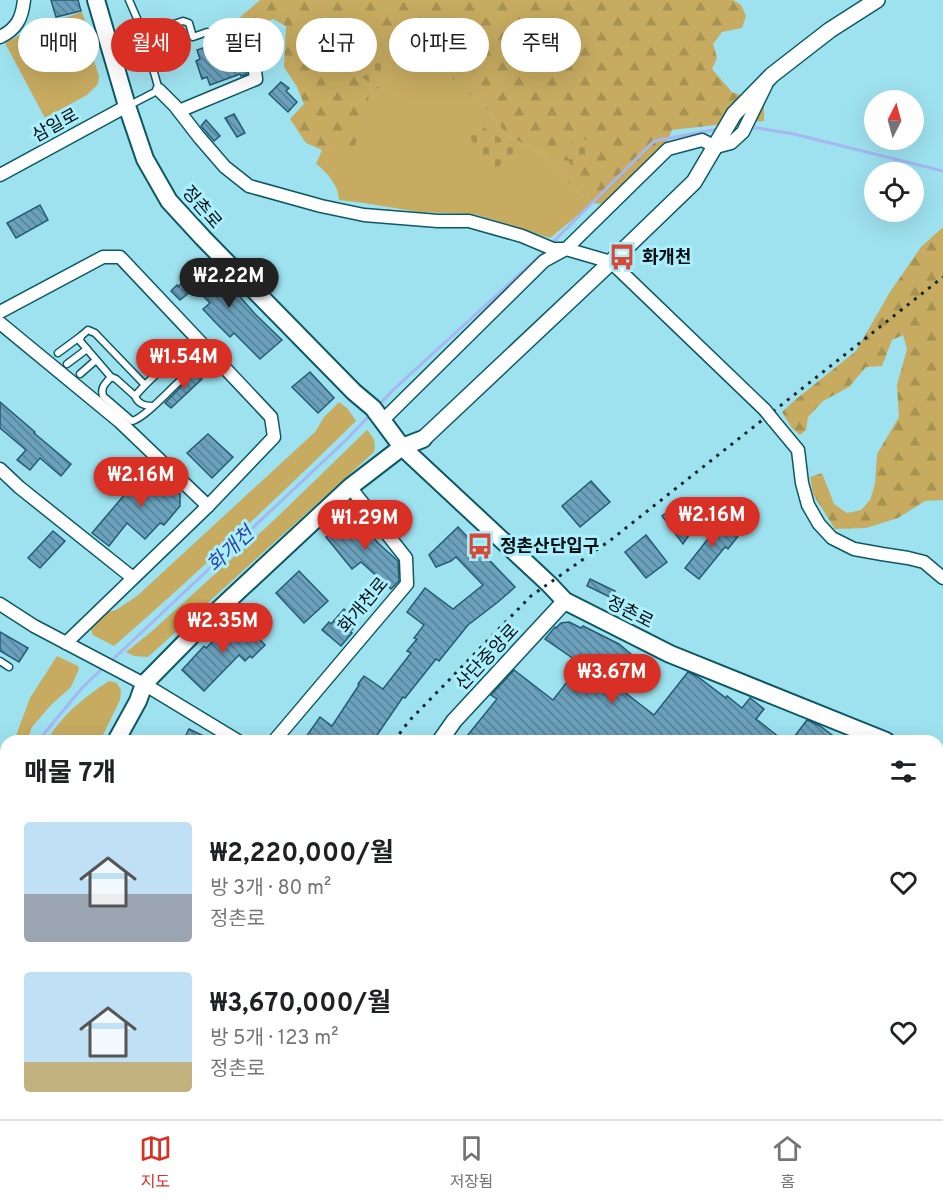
<!DOCTYPE html>
<html lang="ko">
<meta charset="utf-8">
<style>
:root{--surface:#fff;--page:#f6f6f6;--text:#202124;--muted:#757577;--line:#e0e0e0;--accent:#d93025}
body{margin:0;font-family:Overpass,"Noto Sans KR",sans-serif;background:var(--page);color:var(--text);height:100vh;display:flex;flex-direction:column;font-size:22px;white-space:nowrap}
*{box-sizing:border-box;margin:0}
p{font-size:20px;color:var(--muted)}
.icon{flex:none;width:33px;height:33px;fill:none;stroke:currentColor;stroke-width:2;stroke-linecap:round;stroke-linejoin:round}
.map{position:relative;flex:1;overflow:hidden}
.details{position:absolute;left:0px;top:735px;width:944px;height:384px;display:flex;flex-direction:column;background:var(--surface);border-radius:18px 18px 0 0;box-shadow:0 6px 24px #0002}
.details>*{flex:none}
.guide{position:absolute;left:18px;top:18px;width:600px;height:54px;display:flex;gap:12px}
.needle{width:39px;rotate:6deg}
.controls{position:absolute;left:864px;top:90px;display:grid;gap:12px}
.controls a{display:grid;place-items:center;width:60px;height:60px;border-radius:50%;background:var(--surface);box-shadow:0 6px 24px #0002;font-size:30px}
.price{position:absolute;translate:-50% -51px;padding:0 14px;border-radius:21px;background:var(--accent);color:#fff;font-size:20px;line-height:39px;filter:drop-shadow(0 2px 3px #0008)}
.price::after{content:'';position:absolute;left:50%;top:36px;width:18px;height:14px;margin-left:-9px;background:inherit;clip-path:polygon(0 0,100% 0,50% 100%)}
.price.on{background:#222;color:#fff}
ul{padding:0;list-style:none}
li{display:flex;align-items:center;gap:18px;height:150px;padding:0 24px}
li span{display:grid;place-items:center;flex:none;width:168px;height:120px;border-radius:6px;color:#555}
li>.icon{margin-inline-start:auto}
span .icon{width:72px;height:72px;fill:#fffc;stroke-width:1}
li b{font-size:26px}
h2{display:flex;justify-content:space-between;align-items:center;height:72px;padding:0 24px;font-size:26px}
.pill{padding:0 21px;border-radius:27px;background:var(--surface);box-shadow:0 6px 24px #0002;font-size:21px;line-height:54px}
.pill.on{background:var(--accent);color:#fff}
.tab-bar{display:flex;justify-content:space-around;align-items:center;height:84px;border-top:2px solid var(--line);background:var(--surface);font-size:16px;color:var(--muted)}
.tab-bar a{display:grid;justify-items:center;gap:3px}
.tab-bar .on{color:var(--accent)}
.map>svg:first-child{display:block}
</style>
<div class="map">
<svg width="943" height="1119" viewBox="0 0 943 1119">
<defs>
<pattern id="forest-firs" width="22" height="20" patternUnits="userSpaceOnUse" patternTransform="scale(1.5)"><rect width="22" height="20" fill="#c6ab60"/><path d="M5 1l3.5 6h-7zM16 11l3.5 6h-7z" fill="#a89252"/></pattern>
<pattern id="cemetery-stones" width="16" height="16" patternUnits="userSpaceOnUse" patternTransform="scale(1.5)"><rect width="16" height="16" fill="#c6ab60"/><path d="M2 7V4a2 2 0 0 1 4 0v3zM10 15v-3a2 2 0 0 1 4 0v3z" fill="#a89252"/></pattern>
<pattern id="building-back-hatch" width="6" height="6" patternUnits="userSpaceOnUse" patternTransform="scale(1.5)"><rect width="6" height="6" fill="#6ba1bc"/><path d="M-1 5l2 2M0 0l6 6M5-1l2 2" fill="none" stroke="#568297"/></pattern>
</defs>
<rect width="100%" height="100%" fill="#9ee2ef"/>
<!-- green -->
<g fill="#c6ab60">
<polygon points="82,12 87,27 86,37 99,76 98,84 87,95 45,118 5,43 29,30"/>
<path d="M402 36 459 84 492 114 506 134 538 152 577 192 593 203 550 238 474 214 419 212 364 203 339 200C339 186 327 172 316 164L322 150 352 152C362 117 370 81 382 47Z"/>
<path d="M339 402 347 408 356 421C277 498 197 574 114 646L93 635 89 625 104 613 116 610 137 596 315 432 324 417Z"/>
<path d="M367 430C374 438 376 442 374 452L148 657 134 656 126 652 151 632 271 523Z"/>
<polygon points="57,656 78,666 79,669 71,687 50,706 32,727 27,741 14,741 30,698"/>
<path d="M109 681 117 683 121 690 120 700 100 741H47C61 715 85 697 109 681Z"/>
<polygon points="6,779 6,851 0,867 0,802"/>
</g>
<!-- forest -->
<g fill="url(#forest-firs)">
<polygon points="260,0 733,0 741,5 746,16 742,28 722,32 713,44 717,58 712,69 732,92 764,104 764,121 733,123 672,130 664,149 650,164 601,204 593,203 577,192 538,152 506,134 492,114 454,80 402,36 382,47 371,77 366,119 352,153 322,150 306,143 290,119 304,104 297,87 284,67 286,26 273,19 251,27 239,34 235,32 238,19"/>
<polygon points="943,227 943,500 925,501 898,518 866,528 835,529 813,494 810,477 822,473 834,504 847,513 861,510 870,500 875,484 877,454 899,417 897,385 907,349 903,335 892,340 882,366 866,367 849,387 823,401 808,417 806,430 800,435 792,428 782,412 795,400 856,351 890,292 921,247"/>
</g>
<!-- cemetery -->
<g fill="url(#cemetery-stones)">
<polygon points="374,54 386,57 392,62 384,83 378,89 359,75"/>
<path d="M482 126C493 135 506 140 516 150L499 166 486 171 470 136Z"/>
<polygon points="575,138 588,140 596,146 594,158 578,168 570,164 565,150"/>
</g>
<g fill="none" stroke-linecap="round" stroke-linejoin="round">
<!-- stream -->
<g stroke="#a5b8f1" stroke-width="3">
<polyline points="749,128 758,128 794,134 943,171"/>
<polyline points="550,245 654,141 718,129"/>
<polyline points="379,405 393,390 546,250"/>
<polyline points="110,662 345,441 371,414"/>
<polyline points="38,741 82,688 105,666"/>
<polyline points="0,891 6,876"/>
</g>
</g>
<!-- building -->
<g fill="url(#building-back-hatch)" stroke="#255c75" stroke-width="1.5">
<polygon points="51,0 78,0 81,11 56,17"/>
<polygon points="273,27 279,43 261,51 258,33"/>
<polygon points="215,39 223,60 243,53 247,74 241,76 240,74 210,85 207,77 202,79 196,61 200,59 197,50 206,47 204,43"/>
<polygon points="281,82 289,88 286,91 297,102 288,112 269,94"/>
<polygon points="234,114 245,133 237,137 225,118"/>
<polygon points="206,120 220,136 214,141 201,126"/>
<polygon points="40,205 48,220 16,238 7,223"/>
<polygon points="202,259 228,283 255,314 282,340 260,359 234,333 230,337 215,322 203,309 210,303 195,288 180,300 171,291 177,285 178,287"/>
<polygon points="310,372 334,398 318,413 292,387"/>
<polygon points="195,373 202,379 171,408 165,403"/>
<polygon points="0,402 35,432 34,433 71,464 61,476 40,458 30,470 17,460 26,450 0,428"/>
<polygon points="208,434 233,457 212,478 187,453"/>
<polygon points="148,467 180,494 180,506 164,525 160,523 145,539 127,523 109,546 92,533"/>
<polygon points="591,481 610,502 580,527 562,506"/>
<polygon points="680,503 698,527 691,532 683,544 662,516"/>
<polygon points="349,518 359,520 378,543 398,561 399,581 391,589 361,562 352,569 326,537"/>
<polygon points="715,518 739,535 728,549 725,547 699,579 685,568 711,535 705,530"/>
<polygon points="458,527 515,587 498,602 468,625 439,661 436,659 405,698 403,697 373,741 303,741 320,717 332,726 359,685 358,684 364,676 383,689 411,653 407,651 417,639 414,638 424,625 407,612 425,588 453,609 483,585 456,557 451,561 436,567 429,555"/>
<polygon points="53,531 65,541 40,568 28,558"/>
<polygon points="646,535 667,562 646,578 625,552"/>
<polygon points="299,571 328,601 304,623 276,593"/>
<polygon points="590,579 615,591 610,597 587,586"/>
<polygon points="344,609 351,615 349,617 357,624 350,632 352,633 341,646 322,630 329,622 331,624"/>
<polygon points="238,617 265,645 252,658 250,656 245,661 239,655 204,691 182,670 204,646 206,648"/>
<polygon points="569,622 581,628 583,626 619,644 631,654 610,681 654,715 688,672 698,677 726,698 727,696 742,708 750,698 764,709 756,719 784,741 463,741 497,699 491,695 514,670 553,700 581,664 545,639 555,627 556,628 561,623"/>
<polygon points="0,632 28,648 19,662 0,651"/>
<polygon points="807,720 820,726 840,741 791,741"/>
<polygon points="189,729 214,741 183,741"/>
</g>
<g fill="none" stroke-linecap="round" stroke-linejoin="round">
<!-- service casing -->
<g stroke="#0c5964" stroke-width="9">
<g id="service">
<polyline points="144,34 183,21 189,23 193,37 207,32"/>
<polyline points="150,55 170,48"/>
<polyline points="128,106 159,90 142,30 129,0"/>
<polyline points="58,353 81,336"/>
<polyline points="193,363 204,373 218,360"/>
<polyline points="67,364 87,349"/>
<polyline points="168,365 176,357 184,354 191,358 193,366 191,370 182,379"/>
<polyline points="80,374 96,360"/>
<polyline points="111,377 80,341 81,336 88,330 95,333 145,385"/>
<path d="M135 396 116 379 111 377C106 383 100 387 103 396L132 421C145 418 170 389 182 379L181 369C177 367 173 363 168 365 161 368 141 389 135 396 138 404 144 406 153 406"/>
<polyline points="0,661 9,667"/>
<polyline points="0,969 6,968"/>
</g>
</g>
<!-- minor casing -->
<g stroke="#0c5964" stroke-width="15">
<g id="minor">
<path d="M0 37C17 29 22 18 24 0"/>
<polyline points="159,90 175,106 199,137 225,167 249,186 321,206 364,215 438,221 469,221 522,236 553,249 566,249 611,262 765,410"/>
<polyline points="179,111 256,79 250,33"/>
<polyline points="0,175 127,106"/>
<polyline points="0,312 103,257 120,257 271,417 274,437 208,506 66,643"/>
<polyline points="0,323 119,421 208,506"/>
<polyline points="773,420 798,450 802,483 808,505 819,524 832,538 854,549 882,554 908,558 924,562 943,578"/>
<polyline points="382,421 544,261 566,249 668,149 702,140 716,147 731,143 743,132 766,85"/>
<polyline points="0,469 19,487 133,578"/>
<polyline points="0,604 34,626 144,684 238,741"/>
<polyline points="274,741 407,584 406,558 350,487"/>
<polyline points="0,1011 6,1015"/>
<polyline points="168,1113 178,1119"/>
<polyline points="758,1113 766,1119"/>
<polyline points="59,1119 62,1113"/>
<polyline points="203,1119 205,1113"/>
</g>
</g>
<!-- tertiary casing -->
<g stroke="#0c5964" stroke-width="18">
<g id="tertiary">
<polyline points="423,439 611,262 694,182 734,114 772,75 830,30 877,0"/>
<polyline points="440,741 454,721 565,601"/>
<polyline points="938,1053 943,1046"/>
<polyline points="268,1119 271,1113"/>
<polyline points="887,1119 892,1113"/>
</g>
</g>
<!-- secondary casing -->
<g stroke="#0c5964" stroke-width="20">
<g id="secondary">
<polyline points="96,0 127,106 145,159 169,201 203,238 354,392 373,408 402,447 549,584 565,601 670,654 886,741"/>
<polyline points="116,741 138,701 144,684 202,625 350,487 402,447 423,439"/>
<polyline points="938,775 943,781"/>
<polyline points="0,996 6,985"/>
</g>
</g>
<!-- service -->
<use href="#service" stroke="#fff" stroke-width="6"/>
<!-- minor -->
<use href="#minor" stroke="#fff" stroke-width="12"/>
<!-- tertiary -->
<use href="#tertiary" stroke="#fff" stroke-width="15"/>
<!-- secondary -->
<use href="#secondary" stroke="#fff" stroke-width="16"/>
<!-- rail -->
<g stroke="#14292e" stroke-width="3" stroke-dasharray="3 6" stroke-linecap="butt">
<polyline points="394,741 409,721 531,596 612,539 943,277"/>
<polyline points="236,1119 238,1113"/>
</g>
<!-- minor-bridge casing -->
<g stroke="#0c5964" stroke-width="15" stroke-linecap="butt">
<polyline id="minor-bridge" points="765,410 773,420"/>
</g>
<!-- minor-bridge -->
<use href="#minor-bridge" stroke="#fff" stroke-width="12"/>
</g>
<!-- icons -->
<defs>
<g id="bus-bare" transform="scale(2.07)"><path d="M-5-6H5V4H4V6H2V4H-2V6H-4V4H-5ZM-3.5-4V0h7V-4ZM-3.5 1.2v1.5H-2V1.2ZM2 1.2v1.5H3.5V1.2Z" fill="#d54936" stroke="#abeffc" stroke-width="2.5" paint-order="stroke"/></g>
</defs>
<g fill-rule="evenodd">
<use href="#bus-bare" x="622" y="257"/>
<use href="#bus-bare" x="480" y="546"/>
</g>
<g text-anchor="middle" stroke-width="6" stroke-linejoin="round" paint-order="stroke">
<!-- street labels -->
<g font-size="18" fill="#000e12" stroke="#abeffc">
<text transform="translate(55 125) rotate(-29)" y="6">삼일로</text>
<text transform="translate(202 207) rotate(49)" y="6">정촌로</text>
<text transform="translate(363 605) rotate(-50)" y="6">화개천로</text>
<text transform="translate(630 612) rotate(27)" y="6">정촌로</text>
<text transform="translate(487 657) rotate(-47)" y="6">산단중앙로</text>
</g>
<!-- poi labels -->
<g font-size="18" font-weight="bold" fill="#000e12" stroke="#abeffc" text-anchor="start">
<text x="642" y="263">화개천</text>
<text x="500" y="552">정촌산단입구</text>
</g>
<!-- water labels -->
<g font-size="20" font-style="italic" fill="#2f3fab" stroke="#abeffc">
<text transform="translate(230 549) rotate(-43)" y="7">화개천</text>
</g>
</g>
</svg>
<div class="controls">
<a><svg class="needle" viewBox="-14 -14 28 28"><path d="M0-13l5 13h-10z" fill="#e53935"/><path d="M0 13l5-13h-10z" fill="#757577"/></svg></a>
<a><svg class="icon" aria-label="locate" viewBox="0 0 24 24"><circle cx="12" cy="12" r="6"/><path d="M12 2v4M12 18v4M2 12h4M18 12h4"/></svg></a>
</div>
<b class="price on" style="left:229px;top:309px">₩2.22M</b>
<b class="price" style="left:184px;top:390px">₩1.54M</b>
<b class="price" style="left:141px;top:508px">₩2.16M</b>
<b class="price" style="left:712px;top:548px">₩2.16M</b>
<b class="price" style="left:365px;top:551px">₩1.29M</b>
<b class="price" style="left:223px;top:654px">₩2.35M</b>
<b class="price" style="left:612px;top:705px">₩3.67M</b>
<div class="guide">
<a class="pill">매매</a>
<a class="pill on">월세</a>
<a class="pill">필터</a>
<a class="pill">신규</a>
<a class="pill">아파트</a>
<a class="pill">주택</a>
</div>
<section class="details">
<h2>매물 7개<svg class="icon" aria-label="filters" viewBox="0 0 24 24"><path d="M4 7h16M4 17h16"/><circle cx="9" cy="7" r="2"/><circle cx="15" cy="17" r="2"/></svg></h2>
<ul>
<li><span style="background:linear-gradient(#bfe0f5 60%,#9aa5b1 0)"><svg class="icon" aria-label="home" viewBox="0 0 24 24"><path d="M3 11l9-7 9 7M6 9v11h12V9"/></svg></span><div><b>₩2,220,000/월</b><p>방 3개 · 80 m²</p><p>정촌로</p></div><svg class="icon" aria-label="heart" viewBox="0 0 24 24"><path d="M12 20l-8-8c-3-5 5-10 8-4 3-6 11-1 8 4z"/></svg></li>
<li><span style="background:linear-gradient(#bfe0f5 75%,#c2b280 0)"><svg class="icon" aria-label="home" viewBox="0 0 24 24"><path d="M3 11l9-7 9 7M6 9v11h12V9"/></svg></span><div><b>₩3,670,000/월</b><p>방 5개 · 123 m²</p><p>정촌로</p></div><svg class="icon" aria-label="heart" viewBox="0 0 24 24"><path d="M12 20l-8-8c-3-5 5-10 8-4 3-6 11-1 8 4z"/></svg></li>
</ul>
</section>
</div>
<nav class="tab-bar">
<a class="on"><svg class="icon" aria-label="map" viewBox="0 0 24 24"><path d="M3 6l6-2 6 2 6-2v14l-6 2-6-2-6 2zM9 4v14M15 6v14"/></svg>지도</a>
<a><svg class="icon" aria-label="saved" viewBox="0 0 24 24"><path d="M7 4h10v16l-5-4-5 4z"/></svg>저장됨</a>
<a><svg class="icon" aria-label="home" viewBox="0 0 24 24"><path d="M3 11l9-7 9 7M6 9v11h12V9"/></svg>홈</a>
</nav>
